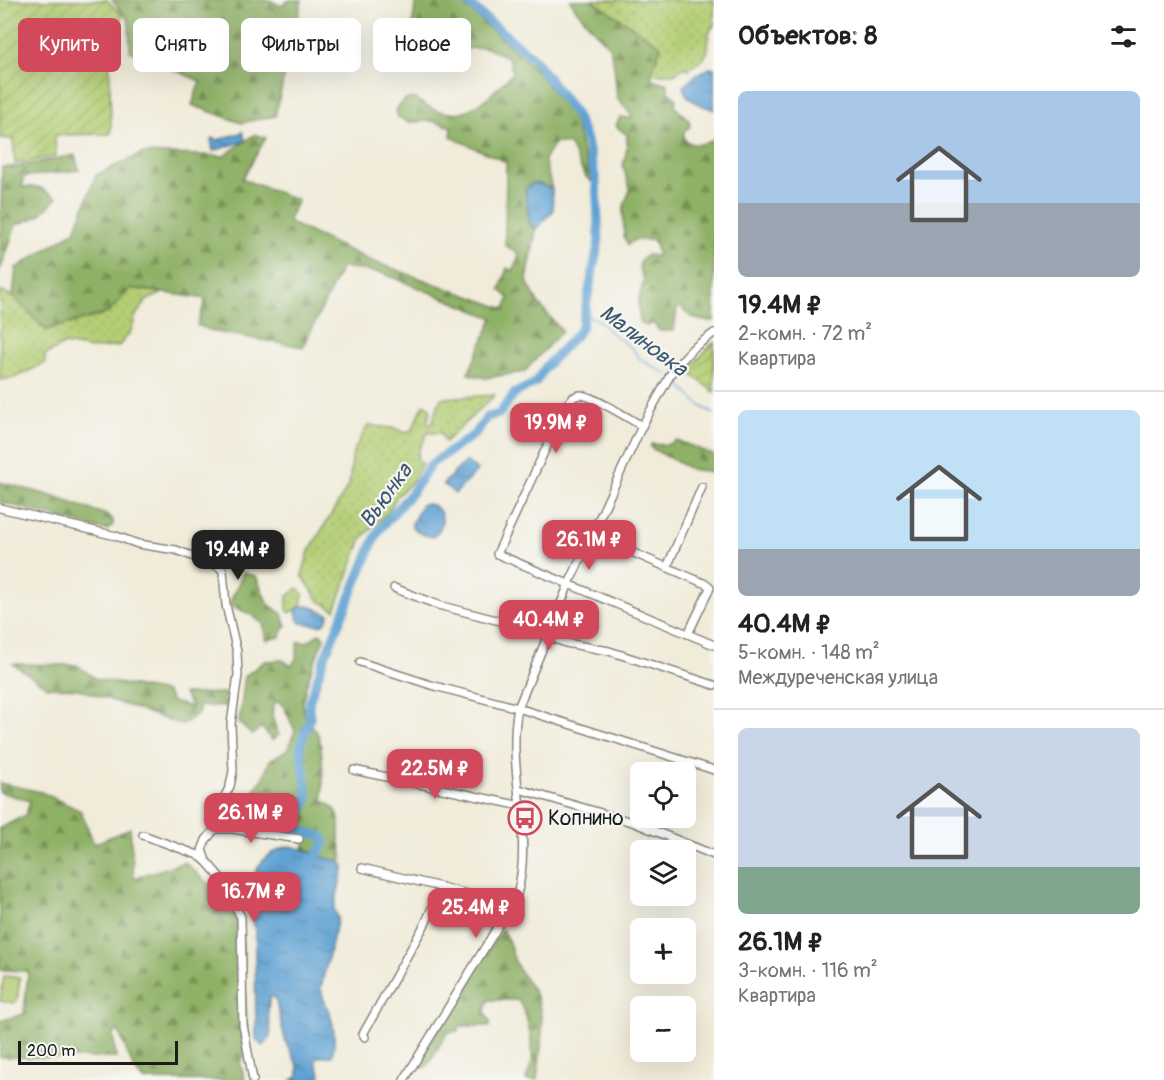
<!DOCTYPE html>
<html lang="ru">
<meta charset="utf-8">
<style>
:root{--surface:#fff;--page:#f6f6f6;--text:#202124;--muted:#757577;--line:#e0e0e0;--accent:#d1495b}
body{margin:0;font-family:Pangolin,sans-serif;background:var(--page);color:var(--text);height:100vh;display:flex;flex-direction:column;font-size:22px;white-space:nowrap}
*{box-sizing:border-box;margin:0}
p{font-size:20px;color:var(--muted)}
.icon{flex:none;width:33px;height:33px;fill:none;stroke:currentColor;stroke-width:2;stroke-linecap:round;stroke-linejoin:round}
.map{position:relative;flex:1;overflow:hidden}
.sheet{display:flex;flex-direction:column;background:var(--surface);width:450px}
.sheet>*{flex:none}
.top-card{position:absolute;left:18px;top:18px;width:570px;height:54px;display:flex;gap:12px}
.controls{position:absolute;left:630px;top:762px;display:grid;gap:12px}
.controls a{display:grid;place-items:center;width:66px;height:66px;border-radius:9px;background:var(--surface);box-shadow:0 6px 24px #0002;font-size:30px}
.scale{position:absolute;left:18px;bottom:15px;width:160px;box-sizing:border-box;padding-left:6px;border:3px solid #1c1c1c;border-top:0;font-size:16px;line-height:21px;white-space:nowrap;color:#1c1c1c;-webkit-text-stroke:4px #f6f6f2;paint-order:stroke}
.price{position:absolute;translate:-50% -51px;padding:0 14px;border-radius:12px;background:var(--accent);color:#fff;font-size:20px;line-height:39px;filter:drop-shadow(0 2px 3px #0008)}
.price::after{content:'';position:absolute;left:50%;top:36px;width:18px;height:14px;margin-left:-9px;background:inherit;clip-path:polygon(0 0,100% 0,50% 100%)}
.price.current{background:#222;color:#fff}
ul{padding:0;list-style:none}
li{display:grid;align-content:center;gap:12px;height:318px;padding:0 24px}
li+li{border-top:2px solid var(--line)}
li span{display:grid;place-items:center;height:186px;border-radius:9px;color:#555}
li>.icon{margin-inline-start:auto}
span .icon{width:108px;height:108px;fill:#fffc;stroke-width:1}
li b{font-size:26px}
h2{display:flex;justify-content:space-between;align-items:center;height:72px;padding:0 24px;font-size:26px}
.chip{padding:0 21px;border-radius:9px;background:var(--surface);box-shadow:0 6px 24px #0002;font-size:21px;line-height:54px}
.chip.current{background:var(--accent);color:#fff}
main{display:flex;flex:1;min-height:0}
.map>svg:first-child{display:block}
</style>
<main>
<div class="map">
<svg width="714" height="1080" viewBox="0 0 714 1080">
<defs>
<pattern id="grass-dots" width="8" height="8" patternUnits="userSpaceOnUse" patternTransform="scale(1.5)"><rect width="8" height="8" fill="#b4ce74"/><path d="M2 2h.1M6 6h.1" fill="none" stroke="#9ab064" stroke-width="1.8" stroke-linecap="round"/></pattern>
<pattern id="forest-firs" width="22" height="20" patternUnits="userSpaceOnUse" patternTransform="scale(1.5)"><rect width="22" height="20" fill="#8fb166"/><path d="M5 1l3.5 6h-7zM16 11l3.5 6h-7z" fill="#748f53"/></pattern>
<pattern id="garden-furrows" width="10" height="10" patternUnits="userSpaceOnUse" patternTransform="scale(1.5)"><rect width="10" height="10" fill="#b4ce74"/><path d="M-1 1l2-2M0 10L10 0M9 11l2-2" fill="none" stroke="#9ab064"/></pattern>
<pattern id="water-ripples" width="26" height="14" patternUnits="userSpaceOnUse" patternTransform="scale(1.5)"><rect width="26" height="14" fill="#60a2d3"/><path d="M2 4q2-2 4 0t4 0M15 11q2-2 4 0t4 0" fill="none" stroke="#4e83aa"/></pattern>
</defs>
<rect width="100%" height="100%" fill="#f6f6f2"/>
<filter id="ink" filterUnits="userSpaceOnUse"><feTurbulence type="fractalNoise" baseFrequency=".0167" numOctaves="2"/><feDisplacementMap in="SourceGraphic" scale="12" xChannelSelector="R" yChannelSelector="G"/><feConvolveMatrix kernelMatrix="1 2 1 2 8 2 1 2 1" color-interpolation-filters="sRGB"/></filter>
<filter id="wash" filterUnits="userSpaceOnUse"><feTurbulence type="fractalNoise" baseFrequency=".008" numOctaves="4" result="noise"/><feDisplacementMap in="SourceGraphic" scale="24" xChannelSelector="R" yChannelSelector="G"/><feGaussianBlur stdDeviation="1.35" result="paint"/><feColorMatrix in="noise" values="0 0 0 0 0 0 0 0 0 0 0 0 0 0 0 0 0 1.4 0 .05"/><feComposite in="paint" operator="in"/></filter>
<g filter="url(#wash)">
<rect width="100%" height="100%" fill="#f1ecda"/>
<!-- grass -->
<g fill="url(#grass-dots)" stroke="#687548" stroke-width="1.5">
<polygon points="592,0 714,0 714,25 709,33 708,50 704,58 689,69 685,67 674,74 651,74"/>
<polygon points="131,288 163,293 147,300 136,315 131,331 119,346 92,349 65,344 45,355 45,363 14,378 0,380 0,291 13,296 46,330 108,313"/>
<polygon points="495,395 445,442 441,433 428,433 419,449 417,459 422,464 412,482 397,496 389,511 362,538 335,610 318,600 302,575 309,551 349,485 353,452 368,425 398,429 405,433 412,430 424,404 431,409 427,423 431,425 441,398"/>
<polygon points="298,588 303,594 301,606 290,613 287,610 287,597"/>
</g>
<!-- forest -->
<g fill="url(#forest-firs)" stroke="#566641" stroke-width="1.5">
<polygon points="112,0 270,0 281,6 289,0 302,0 275,116 241,123 192,105 200,81 130,51 129,21"/>
<path d="M416 0H458L534 67 573 117 592 182 585 176 569 144 555 143 544 159 552 189 540 184 530 225 536 229 527 281 538 303 562 331 524 372 485 378 468 374 493 318 382 273 342 267 303 347 215 332 197 325 206 299 131 288 108 313 46 330 13 296 16 268 75 231 96 175 143 153 224 156 255 134 266 138 242 179 298 200 288 222 369 260 505 309 509 298 500 290 507 268 513 271 519 254 505 245 506 162 451 137 452 127 433 121 408 122 398 117 396 109 405 100 414 98C459 130 480 106 513 73L508 57 484 47 466 49 433 44 411 33Z"/>
<path d="M570 0H592L661 46 651 74 652 79 668 84V92L676 98 675 107 689 120 690 126 684 132V139C694 148 702 144 714 140V321C700 322 689 318 681 307L677 308 674 331H660L653 323 647 326 640 323 638 303 644 280 639 268 641 260 647 255 658 256 654 240H634L628 245 624 237 623 209 630 189 623 167 627 148V135L616 126 620 117 630 118 632 116 617 98 614 65 610 48 578 12Z"/>
<polygon points="75,155 79,170 23,177 23,187 39,187 57,198 39,216 16,225 0,271 2,167 16,167"/>
<polygon points="676,440 714,455 714,478 708,471 692,470 651,448 651,444 667,445"/>
<polygon points="0,482 49,495 109,516 113,520 113,525 107,530 99,529 0,502"/>
<polygon points="243,573 256,576 267,603 282,614 286,625 280,637 266,640 263,624 250,614 229,605"/>
<path d="M320 633 324 638C317 656 302 689 303 708 304 720 312 723 317 732 324 746 323 784 323 801 342 810 339 818 339 836 339 844 343 851 342 860L330 861 303 848 306 836 293 831V815C289 817 284 822 280 823 265 826 254 815 248 803L256 787 262 780 270 760 287 750 295 731 284 707 278 701 273 705 272 717 279 735 272 740 261 727 252 735 239 723 245 676 265 661 283 660 291 666 296 659 298 642H307Z"/>
<polygon points="13,664 77,665 96,679 166,692 172,702 192,707 184,694 224,693 227,706 200,706 198,714 182,725 79,689 47,687"/>
<polygon points="0,783 41,792 81,811 94,844 130,828 134,878 185,862 224,899 241,927 248,1051 240,1062 245,1080 144,1080 134,1069 118,1030 113,1034 116,1058 0,1057 0,1021 24,1014 28,971 0,970 0,828 26,815 30,801 0,792"/>
<path d="M502 929C510 938 511 953 516 964 521 975 531 985 536 996 547 1024 540 1052 537 1080H526C527 1073 531 1068 532 1061 533 1047 528 1010 517 1000H489C484 1008 484 1014 490 1021V1026H459V1031L448 1032 426 1067 422 1068 417 1062Z"/>
</g>
<!-- garden -->
<g fill="url(#garden-furrows)" stroke="#687548" stroke-width="1.5">
<polygon points="0,0 107,0 122,15 121,35 109,35 111,134 55,135 56,156 15,164 13,139 0,138"/>
<polygon points="714,342 714,392 687,371"/>
</g>
<!-- pitch -->
<polygon fill="#b4ce74" stroke="#687548" stroke-width="1.5" points="4,976 20,978 17,1000 14,1003 0,1001"/>
<!-- water -->
<g fill="url(#water-ripples)" stroke="#3e5f78" stroke-width="1.5">
<path d="M710 68H714V110C701 105 687 102 683 87L697 74Z"/>
<polygon points="243,132 245,141 213,151 211,139 214,138 218,140"/>
<polygon points="532,183 540,184 552,189 553,211 536,229 530,225 525,190"/>
<polygon points="466,461 478,470 455,494 443,484"/>
<path d="M422 504C444 502 448 525 433 537L421 534 412 527V523Z"/>
<polygon points="301,606 309,606 329,614 326,622 320,625 301,623 297,617 296,610"/>
<path d="M289 846C305 847 323 861 337 860L344 865 334 909 338 918 321 987C322 998 326 1004 330 1014 334 1025 336 1045 332 1056L317 1057 316 1061 322 1080H292L298 1076V1066L285 1040 275 997H270C269 1002 268 1008 268 1013 269 1026 276 1038 262 1046L256 1039 255 948C257 936 254 928 253 916 248 884 253 855 289 846Z"/>
</g>
<g fill="none" stroke-linecap="round" stroke-linejoin="round">
<!-- stream -->
<g stroke="#60a2d3" stroke-width="1.5">
<polyline points="584,314 598,320 615,336 631,347 641,360 667,374"/>
<polyline points="674,376 686,392 701,406 714,414"/>
</g>
<!-- river -->
<polyline stroke="#60a2d3" stroke-width="9" points="310,861 318,854 325,842 322,836 299,830 297,823 308,798 300,746 310,719 309,702 326,654 375,538 380,529 413,491 431,464 475,434 487,417 499,414 515,393 535,383 547,365 578,333 582,326 599,240 596,180 587,142 576,115 534,59 464,0"/>
</g>
</g>
<g filter="url(#ink)">
<g fill="none" stroke-linecap="round" stroke-linejoin="round">
<!-- minor casing -->
<g stroke="#86847b" stroke-width="10">
<g id="minor">
<path d="M642 426C630 419 590 394 580 395 572 396 569 402 565 407L497 554 714 645"/>
<polyline points="0,508 116,536 138,544 176,550 218,566 223,571 226,605 237,652 238,675 231,724 233,771 230,786 224,798 220,819 215,829"/>
<polyline points="592,535 708,585 710,588 688,634"/>
<polyline points="667,567 702,487"/>
<polyline points="394,588 438,605 523,627 566,643 609,651 714,685"/>
<polyline points="360,662 431,685 518,708 714,770"/>
<polyline points="354,770 521,806"/>
<polyline points="519,789 635,823 714,855"/>
<polyline points="143,835 198,855 206,861 219,876 241,917 243,1025 253,1080"/>
<polyline points="206,861 202,850 206,840 215,829 232,829 299,839"/>
<polyline points="362,868 441,887 511,906"/>
<polyline points="365,1037 363,1034 425,924 441,887"/>
<path d="M404 1080 517 895C534 833 506 768 518 708L568 586 642 426 673 370 692 349 714 333"/>
</g>
</g>
<!-- minor -->
<use href="#minor" stroke="#fff" stroke-width="7"/>
</g>
</g>
<!-- icons -->
<defs>
<g id="bus-ring" transform="scale(1.725)"><circle r="9.5" fill="#f6f6f2" stroke="#d1495b" stroke-width="1.5"/><path d="M-5-6H5V4H4V6H2V4H-2V6H-4V4H-5ZM-3.5-4V0h7V-4ZM-3.5 1.2v1.5H-2V1.2ZM2 1.2v1.5H3.5V1.2Z" fill="#d1495b"/></g>
</defs>
<g fill-rule="evenodd">
<use href="#bus-ring" x="525" y="818"/>
</g>
<g text-anchor="middle" stroke-width="4.5" stroke-linejoin="round" paint-order="stroke">
<!-- poi labels -->
<g font-size="21" fill="#1c1c1c" stroke="#f6f6f2" text-anchor="start">
<text x="548" y="825">Копнино</text>
</g>
<!-- water labels -->
<g font-size="22" font-style="italic" fill="#3b586e" stroke="#f6f6f2">
<text transform="translate(644 340) rotate(37)" y="8">Малиновка</text>
<text transform="translate(385 495) rotate(-54)" y="8">Вьюнка</text>
</g>
</g>
</svg>
<div class="controls">
<a><svg class="icon" aria-label="locate" viewBox="0 0 24 24"><circle cx="12" cy="12" r="6"/><path d="M12 2v4M12 18v4M2 12h4M18 12h4"/></svg></a>
<a><svg class="icon" aria-label="layers" viewBox="0 0 24 24"><path d="M12 4l9 5-9 5-9-5zM3 14l9 5 9-5"/></svg></a>
<a>+</a>
<a>−</a>
</div>
<div class="scale">200 m</div>
<b class="price" style="left:556px;top:454px">19.9M ₽</b>
<b class="price" style="left:589px;top:571px">26.1M ₽</b>
<b class="price current" style="left:238px;top:581px">19.4M ₽</b>
<b class="price" style="left:549px;top:651px">40.4M ₽</b>
<b class="price" style="left:435px;top:800px">22.5M ₽</b>
<b class="price" style="left:251px;top:844px">26.1M ₽</b>
<b class="price" style="left:254px;top:923px">16.7M ₽</b>
<b class="price" style="left:476px;top:939px">25.4M ₽</b>
<div class="top-card">
<a class="chip current">Купить</a>
<a class="chip">Снять</a>
<a class="chip">Фильтры</a>
<a class="chip">Новое</a>
</div>
</div>
<section class="sheet">
<h2>Объектов: 8<svg class="icon" aria-label="filters" viewBox="0 0 24 24"><path d="M4 7h16M4 17h16"/><circle cx="9" cy="7" r="2"/><circle cx="15" cy="17" r="2"/></svg></h2>
<ul>
<li><span style="background:linear-gradient(#a9c7e8 60%,#9aa5b1 0)"><svg class="icon" aria-label="home" viewBox="0 0 24 24"><path d="M3 11l9-7 9 7M6 9v11h12V9"/></svg></span><div><b>19.4M ₽</b><p>2-комн. · 72 m²</p><p>Квартира</p></div></li>
<li><span style="background:linear-gradient(#bfe0f5 75%,#9aa5b1 0)"><svg class="icon" aria-label="home" viewBox="0 0 24 24"><path d="M3 11l9-7 9 7M6 9v11h12V9"/></svg></span><div><b>40.4M ₽</b><p>5-комн. · 148 m²</p><p>Междуреченская улица</p></div></li>
<li><span style="background:linear-gradient(#c9d6e8 75%,#7fa58c 0)"><svg class="icon" aria-label="home" viewBox="0 0 24 24"><path d="M3 11l9-7 9 7M6 9v11h12V9"/></svg></span><div><b>26.1M ₽</b><p>3-комн. · 116 m²</p><p>Квартира</p></div></li>
</ul>
</section>
</main>
